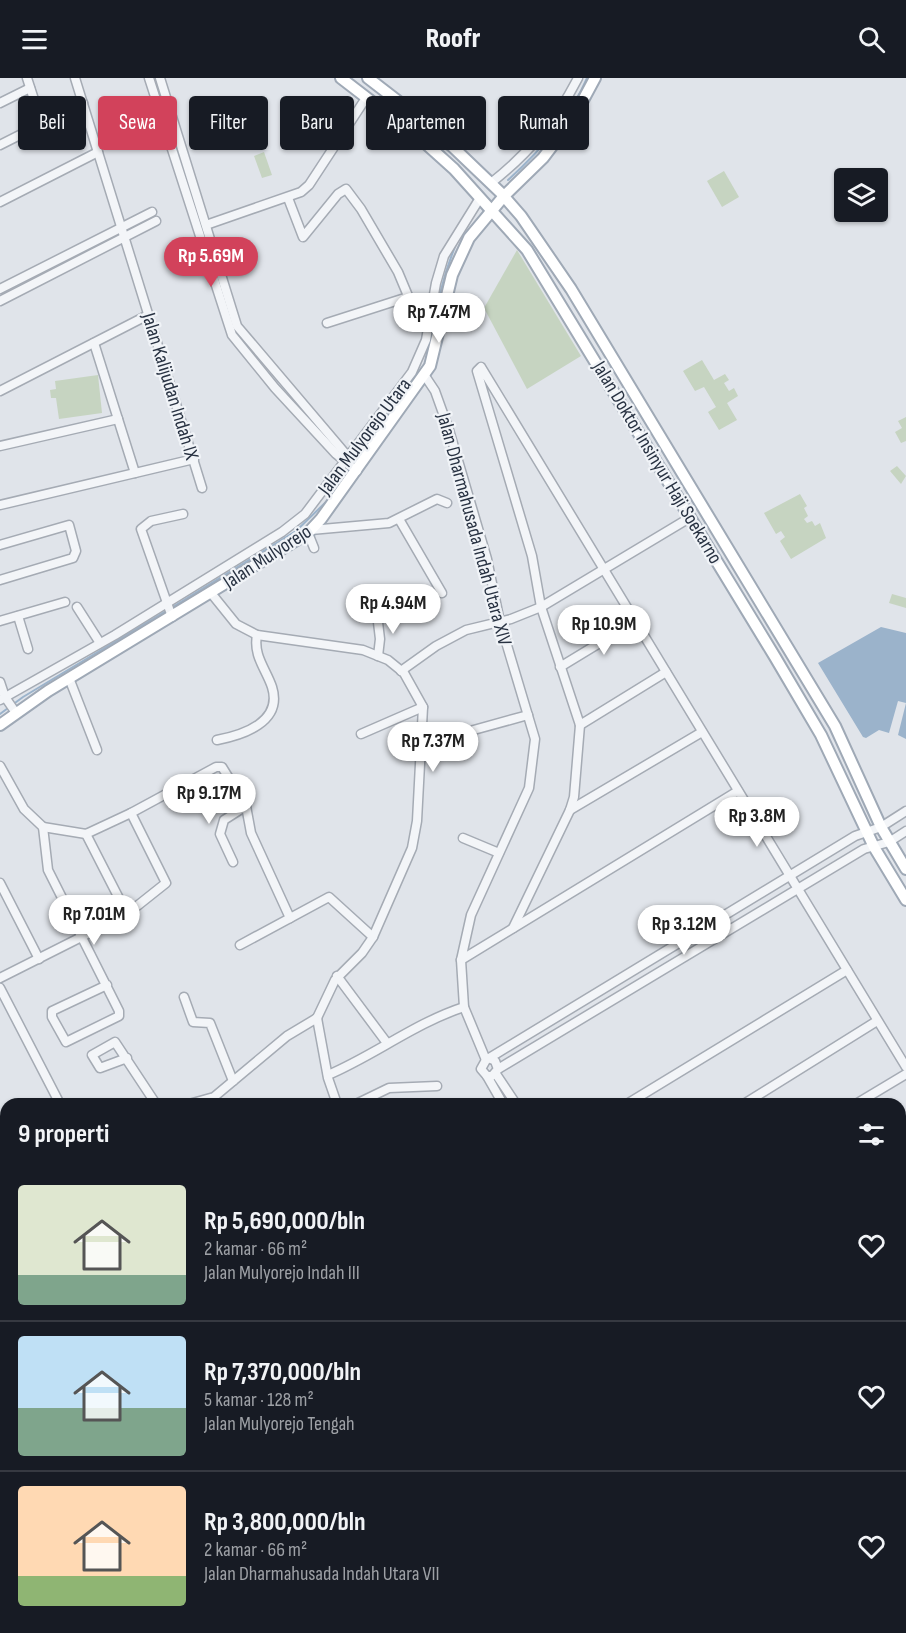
<!DOCTYPE html>
<html lang="id">
<meta charset="utf-8">
<style>
:root{--surface:#171b24;--page:#20242c;--text:#f1f3f6;--muted:#9ea1a6;--line:#363941;--accent:#d2425b}
body{margin:0;font-family:"Sofia Sans Condensed",sans-serif;background:var(--page);color:var(--text);height:100vh;display:flex;flex-direction:column;font-size:22px;white-space:nowrap}
*{box-sizing:border-box;margin:0}
p{font-size:20px;color:var(--muted)}
.icon{flex:none;width:33px;height:33px;fill:none;stroke:currentColor;stroke-width:2;stroke-linecap:round;stroke-linejoin:round}
.map{position:relative;flex:1;overflow:hidden}
.sheet{position:absolute;left:0px;top:1020px;width:906px;height:536px;display:flex;flex-direction:column;background:var(--surface);border-radius:18px 18px 0 0;box-shadow:0 2px 4px #0004}
.sheet>*{flex:none}
.top-card{position:absolute;left:18px;top:18px;width:600px;height:54px;display:flex;gap:12px}
.controls{position:absolute;left:834px;top:90px;display:grid;gap:12px}
.controls a{display:grid;place-items:center;width:54px;height:54px;border-radius:6px;background:var(--surface);box-shadow:0 2px 4px #0004;font-size:30px}
.price{position:absolute;translate:-50% -51px;padding:0 14px;border-radius:21px;background:#fff;color:#222;font-size:20px;line-height:39px;filter:drop-shadow(0 2px 3px #0008)}
.price::after{content:'';position:absolute;left:50%;top:36px;width:18px;height:14px;margin-left:-9px;background:inherit;clip-path:polygon(0 0,100% 0,50% 100%)}
.price.selected{background:var(--accent);color:#fff}
ul{padding:0;list-style:none}
li{display:flex;align-items:center;gap:18px;height:150px;padding:0 18px}
li+li{border-top:2px solid var(--line)}
li span{display:grid;place-items:center;flex:none;width:168px;height:120px;border-radius:6px;color:#555}
li>.icon{margin-inline-start:auto}
span .icon{width:72px;height:72px;fill:#fffc;stroke-width:1}
li b{font-size:26px}
h2{display:flex;justify-content:space-between;align-items:center;height:72px;padding:0 18px;font-size:26px}
.pill{padding:0 21px;border-radius:6px;background:var(--surface);box-shadow:0 2px 4px #0004;font-size:21px;line-height:54px}
.pill.selected{background:var(--accent);color:#fff}
header{display:flex;justify-content:space-between;align-items:center;height:78px;padding:0 18px;background:var(--surface);font-size:27px;font-weight:800}
.map>svg:first-child{display:block}
</style>
<header><svg class="icon" aria-label="menu" viewBox="0 0 24 24"><path d="M4 6h16M4 12h16M4 18h16"/></svg>Roofr<svg class="icon" aria-label="search" viewBox="0 0 24 24"><circle cx="10" cy="10" r="6"/><path d="M15 15l6 6"/></svg></header>
<div class="map">
<svg width="906" height="1555" viewBox="0 0 906 1555">
<rect width="100%" height="100%" fill="#e0e4ea"/>
<!-- green -->
<g fill="#c6d4c1">
<polygon points="264,74 272,97 262,100 254,78"/>
<polygon points="724,93 739,119 722,129 707,103"/>
<polygon points="517,172 581,278 527,311 484,230"/>
<polygon points="702,282 714,302 725,296 729,302 724,305 729,313 734,310 738,318 727,325 737,342 719,352 708,334 716,329 704,309 695,313 683,293"/>
<polygon points="98,297 102,335 59,341 56,320 51,320 50,312 56,311 55,303"/>
<polygon points="906,339 906,363 901,365 895,354 902,350 898,343"/>
<polygon points="897,388 906,398 901,406 890,393"/>
<polygon points="800,416 807,428 804,430 808,438 804,441 807,445 812,443 815,448 820,445 826,460 791,481 780,463 785,459 781,453 776,456 764,435"/>
<polygon points="892,516 906,520 906,530 889,525"/>
</g>
<!-- water -->
<g fill="#9bb3cb">
<polygon points="881,549 906,555 906,625 898,623 889,655 879,652 866,660 863,659 818,585"/>
<polygon points="906,625 906,661 898,657"/>
</g>
<g fill="none" stroke-linecap="round" stroke-linejoin="round">
<!-- stream -->
<g stroke="#9bb3cb" stroke-width="2">
<path d="M508 102C540 73 570 40 587 0"/>
<path d="M432 256C437 224 444 194 457 164"/>
<polyline points="171,530 296,453 328,422"/>
<polyline points="0,636 23,619 166,533"/>
</g>
<!-- minor casing -->
<g stroke="#a5abb4" stroke-width="11">
<g id="minor">
<polyline points="27,0 42,46"/>
<polyline points="75,0 202,410"/>
<polyline points="149,0 232,257 275,310 336,376 357,393"/>
<polyline points="160,0 237,248 350,381"/>
<polyline points="0,25 30,10"/>
<polyline points="0,67 83,25"/>
<path d="M491 105C529 75 556 43 578 0"/>
<polyline points="288,120 303,159 338,116 346,111 361,131 398,194 411,225 422,236 433,239"/>
<polyline points="0,124 98,74"/>
<polyline points="206,147 301,114 309,107 366,20"/>
<polyline points="0,211 152,134"/>
<polyline points="0,223 156,143"/>
<polyline points="327,245 408,219"/>
<polyline points="94,265 135,395"/>
<polyline points="425,298 435,313 449,352 487,481 500,544 535,661 529,710 471,837 461,882 464,929 486,982"/>
<polyline points="0,313 148,237"/>
<polyline points="0,368 118,341"/>
<polyline points="0,427 194,381"/>
<polyline points="399,441 442,515"/>
<polyline points="311,452 389,445 437,421 447,425"/>
<polyline points="308,455 314,470"/>
<polyline points="0,467 69,447 76,473 73,480 0,502"/>
<polyline points="211,515 236,546 257,557 363,572 388,582 404,595 423,629 417,743 412,770 373,859 362,875 335,902 317,940"/>
<polyline points="77,529 100,565"/>
<polyline points="377,536 380,561 378,578"/>
<polyline points="18,538 28,571"/>
<polyline points="172,539 141,451 151,443 183,436"/>
<polyline points="0,543 65,524"/>
<polyline points="560,589 634,544"/>
<polyline points="401,593 436,568 466,552 511,541 541,529 691,439"/>
<polyline points="69,600 97,672"/>
<polyline points="0,604 5,619 16,635"/>
<polyline points="0,622 115,557 282,454 305,436 412,294 426,262 436,205 444,178 480,120"/>
<polyline points="580,647 666,594"/>
<polyline points="470,653 528,637"/>
<polyline points="361,656 423,629"/>
<path d="M217 662C243 657 283 644 272 609 266 591 253 578 257 557"/>
<polyline points="0,688 24,731 43,749 48,792 119,933 119,938 66,964 52,939 52,933 107,907"/>
<polyline points="570,732 702,654"/>
<polyline points="43,749 86,756 131,735 216,689 222,689 246,728 251,755 290,840"/>
<polyline points="86,756 127,836"/>
<polyline points="463,760 499,775"/>
<polyline points="233,784 220,756 224,742 246,728"/>
<polyline points="0,805 39,881"/>
<polyline points="513,850 570,732 574,719 580,647 541,529 532,478 477,293 481,289 906,989"/>
<polyline points="240,867 329,819 373,859"/>
<polyline points="461,882 738,713"/>
<polyline points="337,898 387,965"/>
<polyline points="0,900 127,836 166,805 131,735"/>
<polyline points="0,910 60,1026"/>
<polyline points="184,919 193,944 210,945 233,1003"/>
<polyline points="317,940 328,1000 337,1026"/>
<polyline points="127,980 100,990 92,977 115,964 156,1026"/>
<polyline points="491,981 495,983 498,991 492,998 487,998 481,991 486,982 855,758 881,749 906,733"/>
<polyline points="498,991 864,771 889,764 906,753"/>
<polyline points="496,996 516,1026"/>
<path d="M328 997C375 977 415 945 464 929"/>
<polyline points="487,998 503,1026"/>
<polyline points="189,1026 214,1019 287,958 317,940"/>
<polyline points="356,1026 389,1010 437,1008"/>
<polyline points="627,1026 847,892"/>
<polyline points="744,1026 877,943"/>
<polyline points="856,1026 906,996"/>
<polyline points="0,1050 6,1060"/>
<polyline points="0,1124 6,1120"/>
<polyline points="900,1204 906,1201"/>
<polyline points="900,1275 906,1271"/>
<polyline points="900,1343 906,1340"/>
<polyline points="0,1397 6,1408"/>
<polyline points="900,1433 906,1429"/>
<polyline points="900,1448 906,1444"/>
<polyline points="0,1464 6,1477"/>
<polyline points="900,1542 906,1538"/>
<polyline points="39,1550 42,1555"/>
<polyline points="106,1550 109,1555"/>
<polyline points="183,1550 186,1555"/>
<polyline points="397,1550 400,1555"/>
<polyline points="618,1550 621,1555"/>
<polyline points="822,1550 826,1555"/>
<polyline points="838,1550 841,1555"/>
<polyline points="151,1555 161,1550"/>
<polyline points="309,1555 319,1550"/>
<polyline points="435,1555 445,1550"/>
<polyline points="552,1555 561,1550"/>
<polyline points="698,1555 707,1550"/>
<polyline points="721,1555 730,1550"/>
<polyline points="879,1555 888,1550"/>
</g>
</g>
<!-- major casing -->
<g stroke="#9fa9b6" stroke-width="14">
<g id="major">
<polyline points="341,0 424,64 454,91 527,172 775,579 821,657 874,769 906,822"/>
<polyline points="368,0 434,51 501,115 521,138 571,211 835,648 881,749 906,791"/>
<polyline points="0,647 48,613 308,455 321,441 430,288 452,197 469,160 504,118 543,80 574,39 595,0"/>
<polyline points="900,1097 906,1094"/>
<polyline points="900,1110 906,1107"/>
<polyline points="0,1227 6,1224"/>
<polyline points="0,1244 6,1240"/>
<polyline points="272,1550 275,1555"/>
<polyline points="304,1550 307,1555"/>
</g>
</g>
<!-- minor -->
<use href="#minor" stroke="#f3f5f8" stroke-width="8"/>
<!-- major -->
<use href="#major" stroke="#fff" stroke-width="10"/>
</g>
<g text-anchor="middle" stroke-width="4.5" stroke-linejoin="round" paint-order="stroke">
<!-- street labels -->
<g font-size="20" fill="#283242" stroke="#f0f3f7">
<text transform="translate(171 308) rotate(73)" y="7">Jalan Kalijudan Indah IX</text>
<text transform="translate(364 358) rotate(-53)" y="7">Jalan Mulyorejo Utara</text>
<text transform="translate(658 384) rotate(59)" y="7">Jalan Doktor Insinyur Haji Soekarno</text>
<text transform="translate(475 451) rotate(75)" y="7">Jalan Dharmahusada Indah Utara XIV</text>
<text transform="translate(267 478) rotate(-33)" y="7">Jalan Mulyorejo</text>
</g>
</g>
</svg>
<div class="controls">
<a><svg class="icon" aria-label="layers" viewBox="0 0 24 24"><path d="M12 4l9 5-9 5-9-5zM3 14l9 5 9-5"/></svg></a>
</div>
<b class="price selected" style="left:211px;top:210px">Rp 5.69M</b>
<b class="price" style="left:439px;top:266px">Rp 7.47M</b>
<b class="price" style="left:393px;top:557px">Rp 4.94M</b>
<b class="price" style="left:604px;top:578px">Rp 10.9M</b>
<b class="price" style="left:433px;top:695px">Rp 7.37M</b>
<b class="price" style="left:209px;top:747px">Rp 9.17M</b>
<b class="price" style="left:757px;top:770px">Rp 3.8M</b>
<b class="price" style="left:94px;top:868px">Rp 7.01M</b>
<b class="price" style="left:684px;top:878px">Rp 3.12M</b>
<div class="top-card">
<a class="pill">Beli</a>
<a class="pill selected">Sewa</a>
<a class="pill">Filter</a>
<a class="pill">Baru</a>
<a class="pill">Apartemen</a>
<a class="pill">Rumah</a>
</div>
<section class="sheet">
<h2>9 properti<svg class="icon" aria-label="filters" viewBox="0 0 24 24"><path d="M4 7h16M4 17h16"/><circle cx="9" cy="7" r="2"/><circle cx="15" cy="17" r="2"/></svg></h2>
<ul>
<li><span style="background:linear-gradient(#dfe7d0 75%,#7fa58c 0)"><svg class="icon" aria-label="home" viewBox="0 0 24 24"><path d="M3 11l9-7 9 7M6 9v11h12V9"/></svg></span><div><b>Rp 5,690,000/bln</b><p>2 kamar · 66 m²</p><p>Jalan Mulyorejo Indah III</p></div><svg class="icon" aria-label="heart" viewBox="0 0 24 24"><path d="M12 20l-8-8c-3-5 5-10 8-4 3-6 11-1 8 4z"/></svg></li>
<li><span style="background:linear-gradient(#bfe0f5 60%,#7fa58c 0)"><svg class="icon" aria-label="home" viewBox="0 0 24 24"><path d="M3 11l9-7 9 7M6 9v11h12V9"/></svg></span><div><b>Rp 7,370,000/bln</b><p>5 kamar · 128 m²</p><p>Jalan Mulyorejo Tengah</p></div><svg class="icon" aria-label="heart" viewBox="0 0 24 24"><path d="M12 20l-8-8c-3-5 5-10 8-4 3-6 11-1 8 4z"/></svg></li>
<li><span style="background:linear-gradient(#ffd9b3 75%,#8fb573 0)"><svg class="icon" aria-label="home" viewBox="0 0 24 24"><path d="M3 11l9-7 9 7M6 9v11h12V9"/></svg></span><div><b>Rp 3,800,000/bln</b><p>2 kamar · 66 m²</p><p>Jalan Dharmahusada Indah Utara VII</p></div><svg class="icon" aria-label="heart" viewBox="0 0 24 24"><path d="M12 20l-8-8c-3-5 5-10 8-4 3-6 11-1 8 4z"/></svg></li>
</ul>
</section>
</div>
